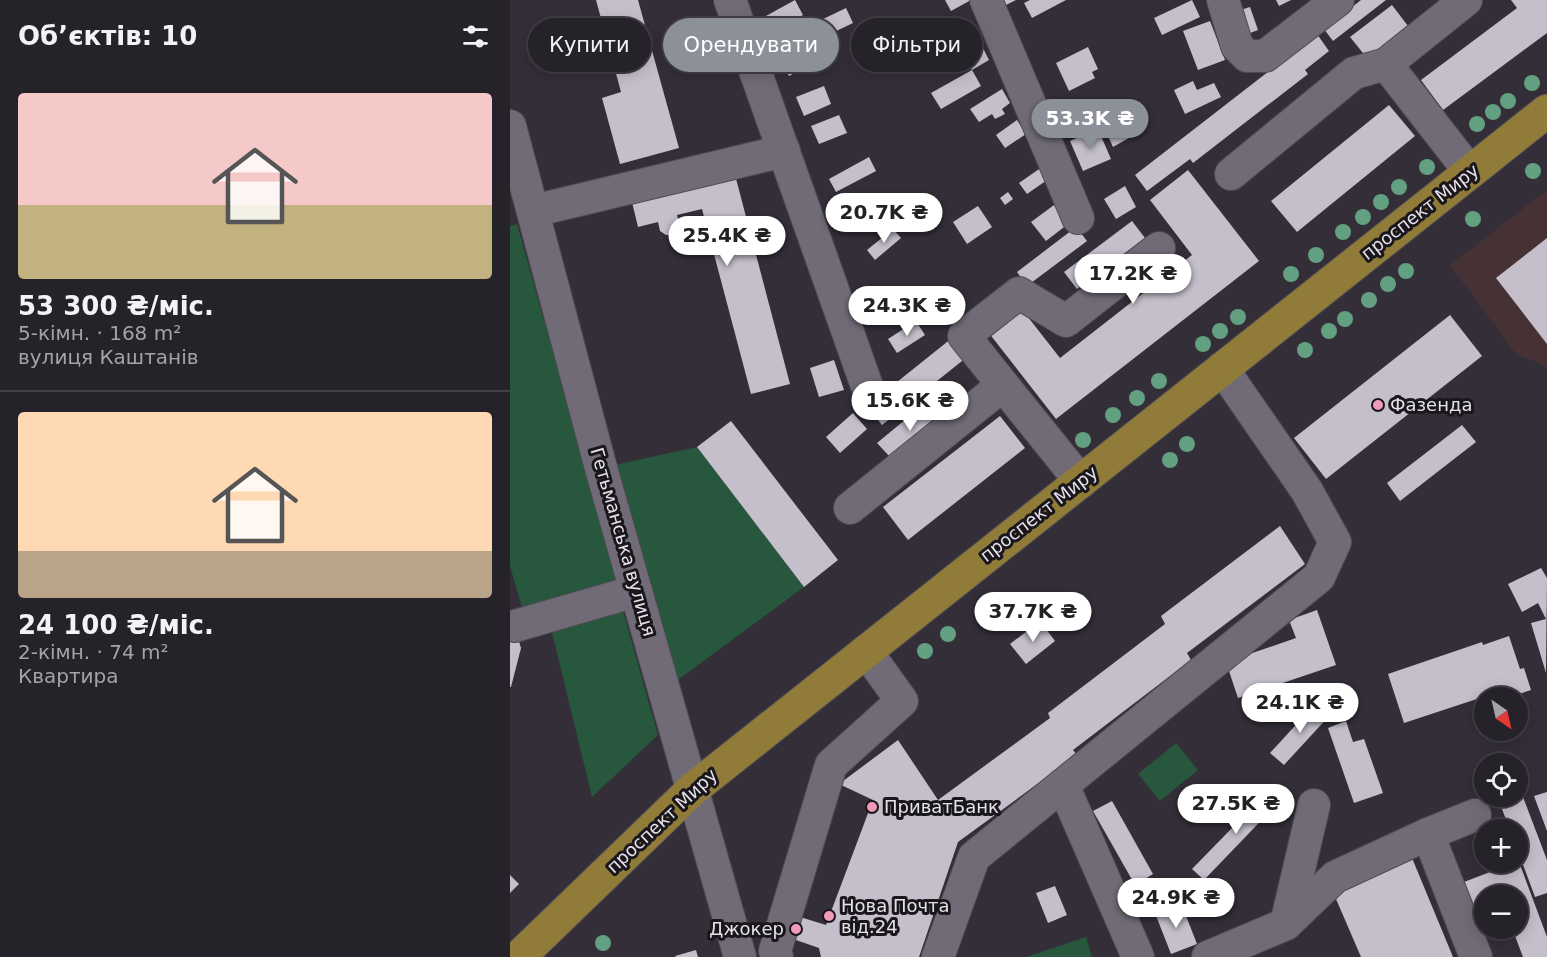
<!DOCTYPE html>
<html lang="uk">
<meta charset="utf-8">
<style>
:root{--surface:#26222a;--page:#322f36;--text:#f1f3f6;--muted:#a4a4a8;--line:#423f47;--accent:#8c9099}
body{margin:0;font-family:"DejaVu Sans",sans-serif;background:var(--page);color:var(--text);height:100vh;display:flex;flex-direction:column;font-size:22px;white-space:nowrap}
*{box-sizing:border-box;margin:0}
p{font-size:20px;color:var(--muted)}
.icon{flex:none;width:33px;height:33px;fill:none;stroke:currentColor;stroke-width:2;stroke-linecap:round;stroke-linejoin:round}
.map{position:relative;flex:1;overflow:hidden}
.side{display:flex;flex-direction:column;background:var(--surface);width:510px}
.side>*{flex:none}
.banner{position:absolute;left:18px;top:18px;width:570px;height:54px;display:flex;gap:12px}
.needle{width:39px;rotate:146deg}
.buttons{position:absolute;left:964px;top:687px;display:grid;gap:12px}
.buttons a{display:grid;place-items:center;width:54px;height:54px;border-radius:50%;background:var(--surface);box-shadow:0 3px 15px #0003,0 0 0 2px var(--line);font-size:30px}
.price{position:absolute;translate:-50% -51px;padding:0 14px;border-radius:21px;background:#fff;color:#222;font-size:20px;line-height:39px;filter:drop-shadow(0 2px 3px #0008)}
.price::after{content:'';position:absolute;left:50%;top:36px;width:18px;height:14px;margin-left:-9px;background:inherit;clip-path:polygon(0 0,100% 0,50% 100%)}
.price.active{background:var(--accent);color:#fff}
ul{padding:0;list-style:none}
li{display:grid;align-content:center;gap:12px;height:318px;padding:0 18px}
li+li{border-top:2px solid var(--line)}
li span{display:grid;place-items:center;height:186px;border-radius:6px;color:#555}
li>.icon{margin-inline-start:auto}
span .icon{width:108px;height:108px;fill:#fffc;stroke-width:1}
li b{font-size:26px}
h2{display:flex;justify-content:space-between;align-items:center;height:72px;padding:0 18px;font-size:26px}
.pill{padding:0 21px;border-radius:27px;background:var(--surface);box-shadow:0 3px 15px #0003,0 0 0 2px var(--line);font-size:21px;line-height:54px}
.pill.active{background:var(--accent);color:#fff}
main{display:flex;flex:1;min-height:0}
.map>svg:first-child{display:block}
</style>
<main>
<section class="side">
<h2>Об’єктів: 10<svg class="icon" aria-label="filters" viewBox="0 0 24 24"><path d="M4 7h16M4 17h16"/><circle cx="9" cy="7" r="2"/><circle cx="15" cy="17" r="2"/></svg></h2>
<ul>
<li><span style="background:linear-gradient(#f6c9c9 60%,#c2b280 0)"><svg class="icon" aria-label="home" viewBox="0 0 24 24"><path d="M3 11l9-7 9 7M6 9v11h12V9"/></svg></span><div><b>53 300 ₴/міс.</b><p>5-кімн. · 168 m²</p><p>вулиця Каштанів</p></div></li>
<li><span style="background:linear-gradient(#ffd9b3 75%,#b9a48a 0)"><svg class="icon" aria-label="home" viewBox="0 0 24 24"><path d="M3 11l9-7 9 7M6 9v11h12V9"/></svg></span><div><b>24 100 ₴/міс.</b><p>2-кімн. · 74 m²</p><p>Квартира</p></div></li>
</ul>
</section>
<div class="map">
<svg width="1037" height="957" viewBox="0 0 1037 957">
<rect width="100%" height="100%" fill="#332e38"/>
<!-- commercial -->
<polygon fill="#463234" points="1037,190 1037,370 1033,365 1006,354 940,265"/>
<!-- green -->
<g fill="#27573d">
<polygon points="7,224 108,585 13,611 0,566 0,226"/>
<polygon points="187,447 294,587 154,690 91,468"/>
<polygon points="113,611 148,735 82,797 41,628"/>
<polygon points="666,743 688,770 650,801 628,774"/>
<polygon points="576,937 582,957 516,957"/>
</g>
<!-- building -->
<g fill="#c4bfcb">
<polygon points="86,0 128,0 169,148 110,164 92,98 111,92"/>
<polygon points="285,0 293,15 262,32 254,17"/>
<polygon points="435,0 461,0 441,11"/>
<polygon points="491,0 506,0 494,6"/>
<polygon points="520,0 556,0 522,18 514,3"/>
<polygon points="682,0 690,17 652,35 644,18"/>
<polygon points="766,0 781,0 769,6"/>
<polygon points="851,0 876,0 823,41 814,29"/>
<polygon points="1001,0 1037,0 1037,33 933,110 911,80 1007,8"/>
<polygon points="882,5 898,26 857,58 840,37"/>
<polygon points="740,7 748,30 735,35 727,11"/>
<polygon points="336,8 343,23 266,60 259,45"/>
<polygon points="442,16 458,47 428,62 412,33"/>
<polygon points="700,21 715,60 688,70 673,31"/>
<polygon points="807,34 819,51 795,70 798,74 683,163 680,159 637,191 625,175"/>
<polygon points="307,42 315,57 279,76 271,61"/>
<polygon points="578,47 588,69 582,72 585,78 559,91 546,63"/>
<polygon points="473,48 479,60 462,70 455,58"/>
<polygon points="462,70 471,86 431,109 421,93"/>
<polygon points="683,81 687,90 704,83 711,97 675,114 664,90"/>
<polygon points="314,86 321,104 294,116 286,97"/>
<polygon points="492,89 500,103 492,109 495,114 485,119 482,114 469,122 460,109"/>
<polygon points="879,105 905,136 787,232 761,201"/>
<polygon points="612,108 618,117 595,131 589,121"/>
<polygon points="329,115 337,133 309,144 301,126"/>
<polygon points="507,120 516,134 495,148 486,135"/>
<polygon points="619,125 624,135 603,147 598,136"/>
<polygon points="588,129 601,159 573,171 560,141"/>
<polygon points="359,157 366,171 326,192 319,179"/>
<polygon points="532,167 540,178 517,194 509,183"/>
<polygon points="678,170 749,261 546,419 475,328 507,303 550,358 682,255 640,200"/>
<polygon points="224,171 280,384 241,394 192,209 167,215 170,226 167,232 162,235 156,235 150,231 148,222 128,227 121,198"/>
<polygon points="615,186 626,207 606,219 594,199"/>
<polygon points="498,192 503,199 495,205 490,198"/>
<polygon points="544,205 558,224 536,241 521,222"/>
<polygon points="468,206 482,227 457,244 443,222"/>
<polygon points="622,221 635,238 567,289 554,272"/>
<polygon points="566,227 577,241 517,286 507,272"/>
<polygon points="383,229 391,238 365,260 357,250"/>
<polygon points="1037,238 1037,344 986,278"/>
<polygon points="940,315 972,356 816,479 784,438"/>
<polygon points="406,321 415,335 387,353 378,339"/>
<polygon points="447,334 462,353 372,425 357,406"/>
<polygon points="324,360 334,390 309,397 300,368"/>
<polygon points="413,405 432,427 380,457 367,443"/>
<polygon points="343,413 357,429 330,453 316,437"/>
<polygon points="490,416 515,448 398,540 373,507"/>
<polygon points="221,421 328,560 294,587 187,447"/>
<polygon points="952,425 966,442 890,501 877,483"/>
<polygon points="770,526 795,564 677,653 681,660 563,750 567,755 448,842 409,957 311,957 309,948 283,939 290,917 316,925 363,800 329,784 388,740 428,800 540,718 538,713 655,624 651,616"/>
<polygon points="1031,568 1037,578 1036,673 1021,623 1036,619 1028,603 1012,612 998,584"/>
<polygon points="807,610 826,665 728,698 716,662 786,638 779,620"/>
<polygon points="0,612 11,648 1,687 0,687"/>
<polygon points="530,621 545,641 516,664 500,644"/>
<polygon points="999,636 1010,669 1014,668 1021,690 997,698 990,698 988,692 894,723 878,674 972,642 973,645"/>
<polygon points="806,703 820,715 774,765 760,753"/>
<polygon points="836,721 843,742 854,739 873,793 844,803 818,728"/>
<polygon points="998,757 1001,764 981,764 981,763"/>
<polygon points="1008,784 1037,860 1037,893 1025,897 1008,851 1008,830 1000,830 987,796 1008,796"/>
<polygon points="760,789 771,800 694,880 682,869"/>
<polygon points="1037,792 1037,831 1024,796"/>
<polygon points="602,801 643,874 625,885 583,811"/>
<polygon points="902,858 943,957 851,957 823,892"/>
<polygon points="1006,862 1009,862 1037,937 1037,957 1013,957 1002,928 1008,928 1008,896 975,896 975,928 989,929 973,935 954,882"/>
<polygon points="0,875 9,884 0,893"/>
<polygon points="545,886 557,915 538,923 526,893"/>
<polygon points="671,903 687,944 661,954 645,913"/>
<polygon points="186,950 188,957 166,957 165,956"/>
</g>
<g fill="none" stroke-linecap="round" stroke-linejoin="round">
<!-- minor casing -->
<g stroke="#4f4b53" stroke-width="34">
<g id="minor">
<polyline points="220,0 358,389"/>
<polyline points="476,0 568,218"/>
<polyline points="713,0 727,46 737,56 755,56 828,0"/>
<polyline points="876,64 960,172"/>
<polyline points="0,126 91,468 230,957"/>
<polyline points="721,174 844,73 876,64 956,0"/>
<polyline points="23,211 274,151"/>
<polyline points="493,385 571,482"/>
<polyline points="340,508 493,385 454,336 509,293 556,321 649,248"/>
<polyline points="5,626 126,591"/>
<polyline points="553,785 628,957"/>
<polyline points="918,834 966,957"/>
<polyline points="776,924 804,805"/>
<polyline points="267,957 265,951 321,765 392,701 356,651"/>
<polyline points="428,957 464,857 809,577 825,542 797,491 712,368"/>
<polyline points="698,957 776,924 825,877 918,834 965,815"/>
</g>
</g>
<!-- major casing -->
<g stroke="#4f4b53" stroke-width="35">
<polyline id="major" points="9,957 183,789 1037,111"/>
</g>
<!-- minor -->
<use href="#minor" stroke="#706b76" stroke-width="32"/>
<!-- major -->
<use href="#major" stroke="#907c38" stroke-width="33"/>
</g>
<!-- trees -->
<g fill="#62a081">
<circle cx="1022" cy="83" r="8"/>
<circle cx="998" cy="101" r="8"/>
<circle cx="983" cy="112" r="8"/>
<circle cx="967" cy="124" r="8"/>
<circle cx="917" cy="167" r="8"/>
<circle cx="1023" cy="171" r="8"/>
<circle cx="889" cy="187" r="8"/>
<circle cx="871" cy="202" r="8"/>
<circle cx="853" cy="217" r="8"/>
<circle cx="963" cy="219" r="8"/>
<circle cx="833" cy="232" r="8"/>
<circle cx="806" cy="255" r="8"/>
<circle cx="896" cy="271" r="8"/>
<circle cx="781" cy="274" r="8"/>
<circle cx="878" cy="284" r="8"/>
<circle cx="859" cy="300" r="8"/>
<circle cx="728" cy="317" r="8"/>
<circle cx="835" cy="319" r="8"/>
<circle cx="710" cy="331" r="8"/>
<circle cx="819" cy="331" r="8"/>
<circle cx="693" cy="344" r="8"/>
<circle cx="795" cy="350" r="8"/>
<circle cx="649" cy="381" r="8"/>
<circle cx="627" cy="398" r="8"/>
<circle cx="603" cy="415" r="8"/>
<circle cx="573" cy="440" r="8"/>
<circle cx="677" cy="444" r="8"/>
<circle cx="660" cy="460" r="8"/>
<circle cx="438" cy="634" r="8"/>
<circle cx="415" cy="651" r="8"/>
<circle cx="93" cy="943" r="8"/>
</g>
<!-- markers -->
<g fill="#ef9ab8" stroke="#1a171c" stroke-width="2">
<circle cx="868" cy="405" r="6"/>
<circle cx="362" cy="807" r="6"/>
<circle cx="319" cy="916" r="6"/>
<circle cx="286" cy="929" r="6"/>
</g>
<g text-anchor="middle" stroke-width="6" stroke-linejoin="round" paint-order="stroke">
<!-- street labels -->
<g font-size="18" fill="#e4e1e8" stroke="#1a171c">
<text transform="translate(910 212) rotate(-38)" y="6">проспект Миру</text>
<text transform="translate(529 514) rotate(-38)" y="6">проспект Миру</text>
<text transform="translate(113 542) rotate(74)" y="6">Гетьманська вулиця</text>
<text transform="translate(152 821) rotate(-43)" y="6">проспект Миру</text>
</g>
<!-- poi labels -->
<g font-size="18" fill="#e4e1e8" stroke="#1a171c" text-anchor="start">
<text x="880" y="411">Фазенда</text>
<text x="374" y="813">ПриватБанк</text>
<text x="331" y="912">Нова Почта<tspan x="331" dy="21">від.24</tspan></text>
<text x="274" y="935" text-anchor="end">Джокер</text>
</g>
</g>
</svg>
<div class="buttons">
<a><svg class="needle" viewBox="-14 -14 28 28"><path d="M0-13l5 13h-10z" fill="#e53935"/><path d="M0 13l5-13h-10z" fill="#a4a4a8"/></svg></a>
<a><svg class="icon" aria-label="locate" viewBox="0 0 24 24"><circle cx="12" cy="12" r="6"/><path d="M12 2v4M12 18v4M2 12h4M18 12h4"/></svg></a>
<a>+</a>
<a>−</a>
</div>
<b class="price active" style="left:580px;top:150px">53.3K ₴</b>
<b class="price" style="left:374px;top:244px">20.7K ₴</b>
<b class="price" style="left:217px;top:267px">25.4K ₴</b>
<b class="price" style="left:623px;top:305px">17.2K ₴</b>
<b class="price" style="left:397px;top:337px">24.3K ₴</b>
<b class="price" style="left:400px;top:432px">15.6K ₴</b>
<b class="price" style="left:523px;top:643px">37.7K ₴</b>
<b class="price" style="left:790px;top:734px">24.1K ₴</b>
<b class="price" style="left:726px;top:835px">27.5K ₴</b>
<b class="price" style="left:666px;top:929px">24.9K ₴</b>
<div class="banner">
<a class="pill">Купити</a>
<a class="pill active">Орендувати</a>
<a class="pill">Фільтри</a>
</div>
</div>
</main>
